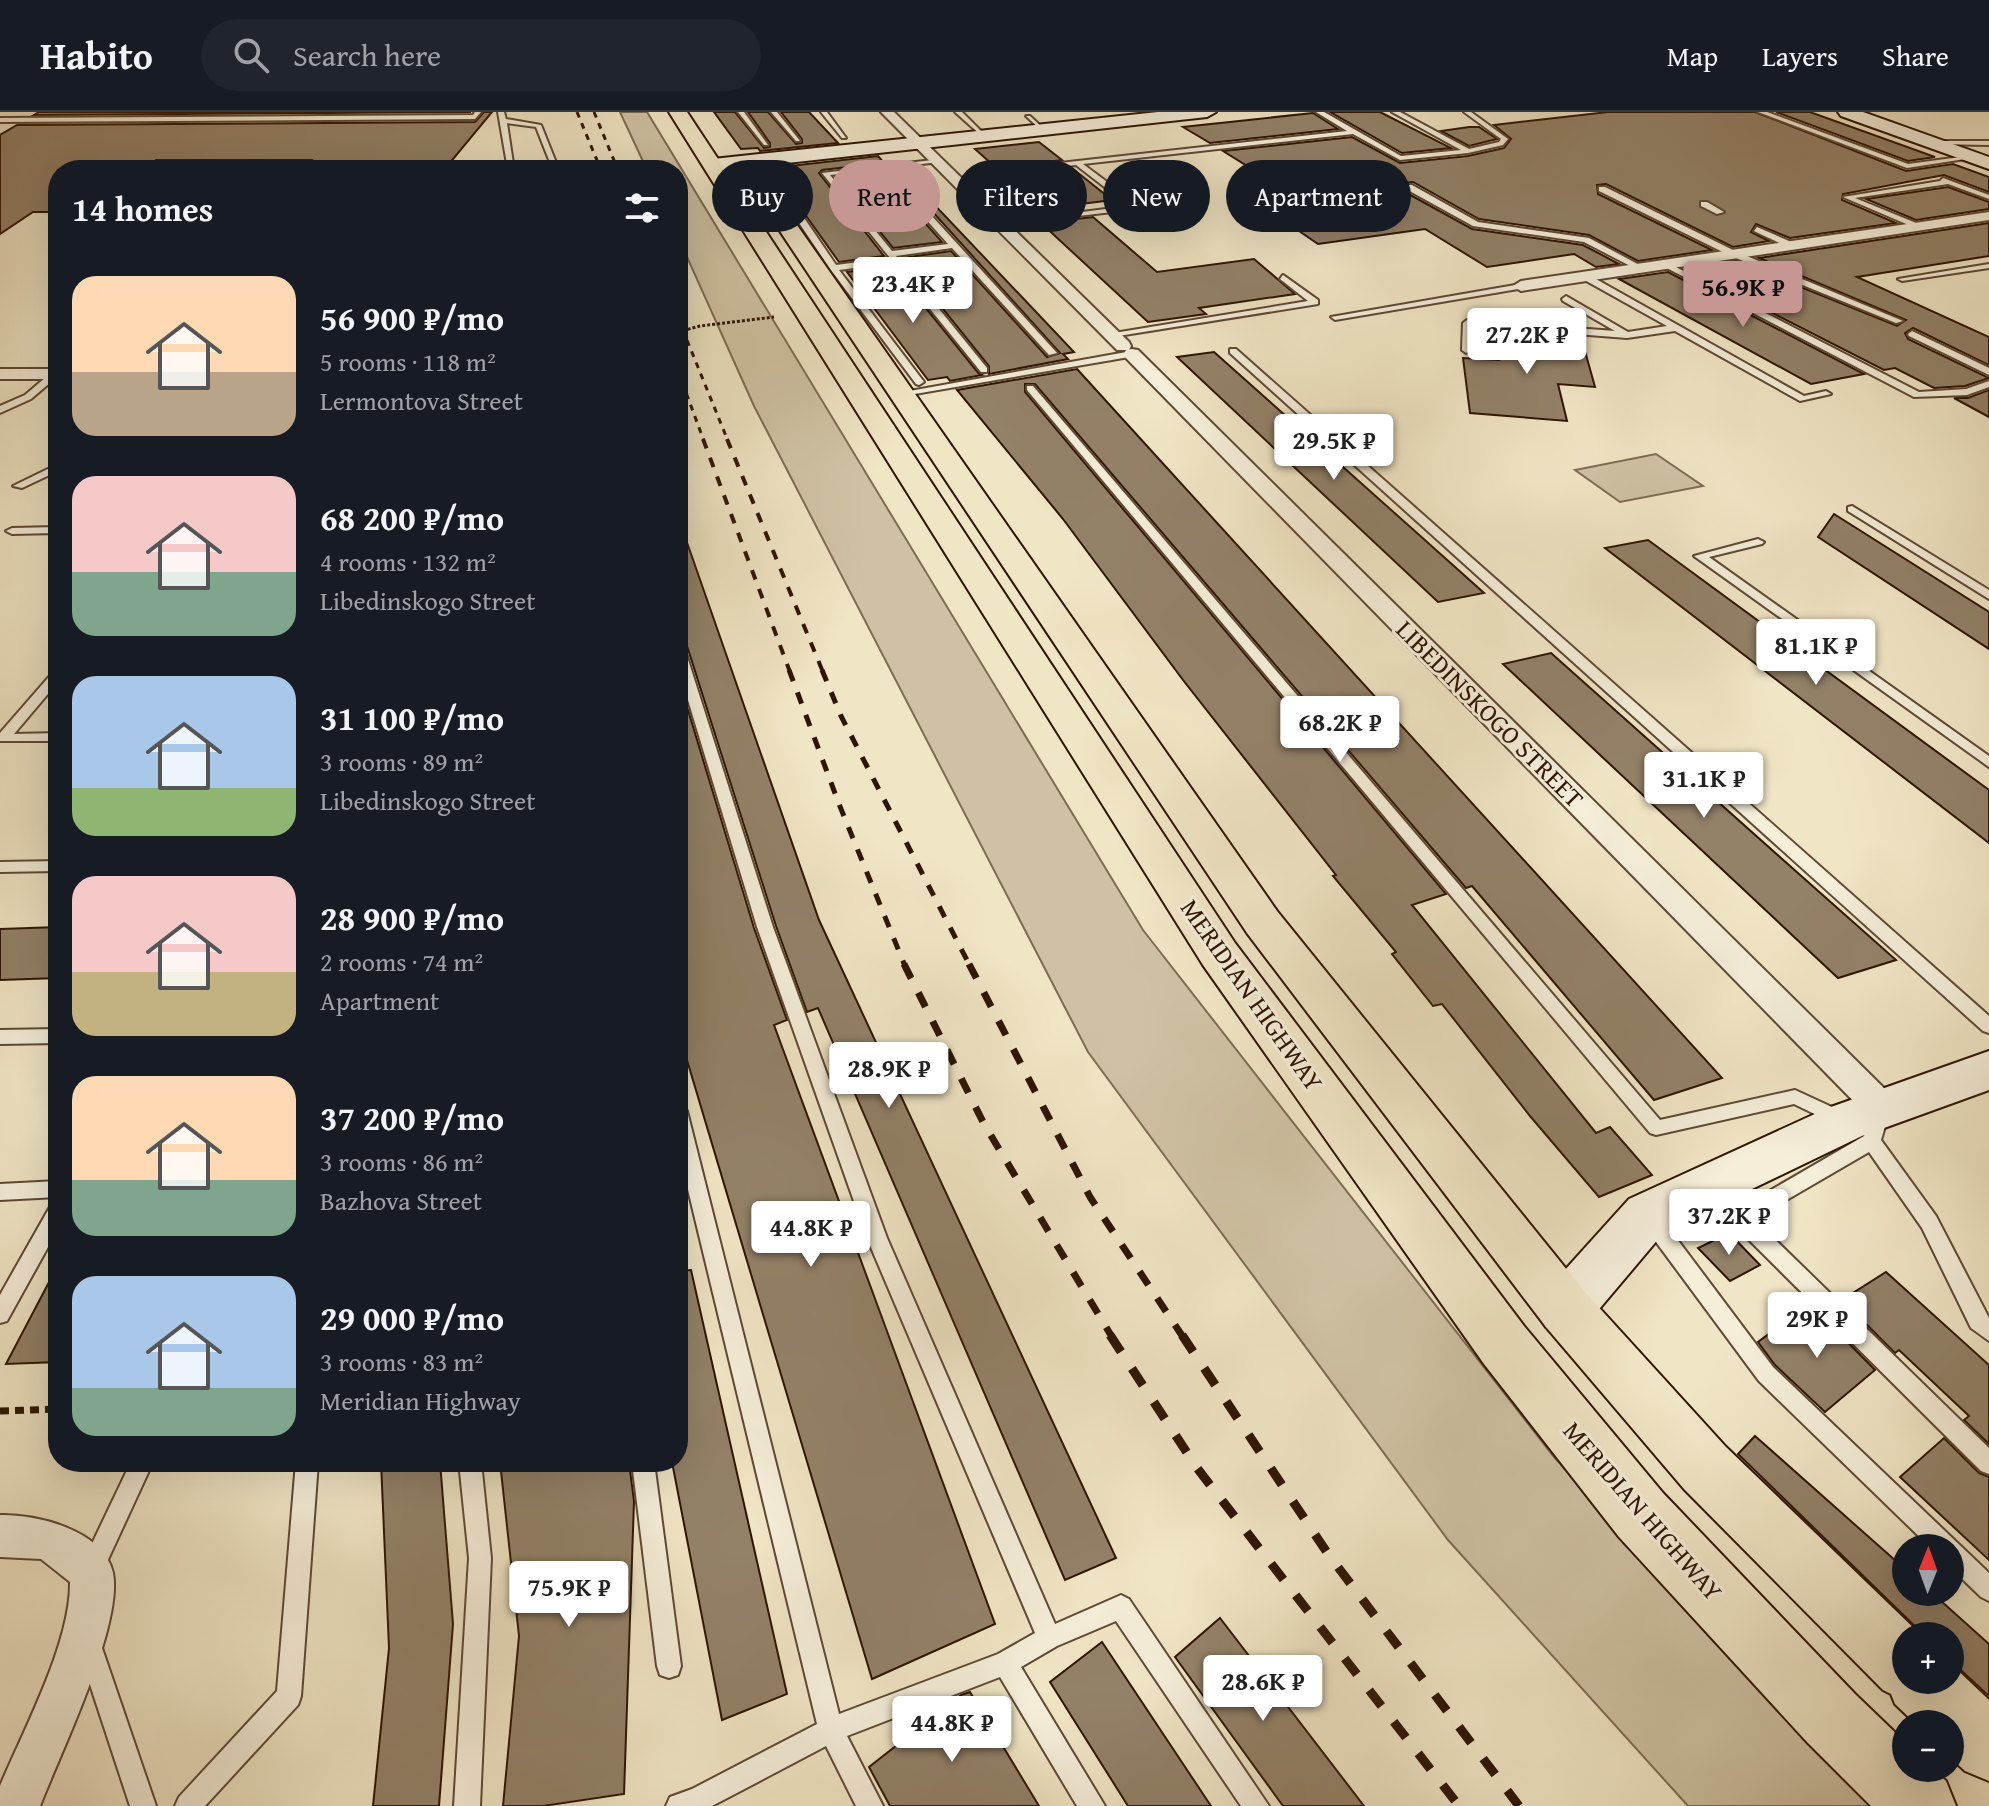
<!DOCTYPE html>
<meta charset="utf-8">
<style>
:root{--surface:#171b24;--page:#20242c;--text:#f1f3f6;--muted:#9ea1a6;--line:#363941;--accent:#c59692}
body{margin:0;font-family:"Gentium Book Plus",serif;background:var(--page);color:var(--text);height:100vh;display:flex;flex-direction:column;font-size:30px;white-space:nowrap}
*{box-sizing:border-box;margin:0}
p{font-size:26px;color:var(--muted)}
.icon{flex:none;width:44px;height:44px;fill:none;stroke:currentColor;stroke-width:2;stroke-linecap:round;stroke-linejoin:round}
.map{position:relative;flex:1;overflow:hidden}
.side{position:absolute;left:48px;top:48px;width:640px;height:1312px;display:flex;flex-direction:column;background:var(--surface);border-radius:32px;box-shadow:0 8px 32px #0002}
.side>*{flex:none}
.hud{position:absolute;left:712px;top:48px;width:760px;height:72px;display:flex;gap:16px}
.needle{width:52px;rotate:1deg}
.fabs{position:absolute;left:1892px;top:1422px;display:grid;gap:16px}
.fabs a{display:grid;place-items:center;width:72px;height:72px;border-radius:50%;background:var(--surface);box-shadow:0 8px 32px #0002;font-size:40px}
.price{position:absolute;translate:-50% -68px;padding:0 18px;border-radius:8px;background:#fff;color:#222;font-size:26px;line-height:52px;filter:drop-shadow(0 2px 4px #0008)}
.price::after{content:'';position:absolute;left:50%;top:48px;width:24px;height:18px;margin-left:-12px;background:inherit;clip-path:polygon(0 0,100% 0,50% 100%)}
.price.selected{background:var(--accent);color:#111}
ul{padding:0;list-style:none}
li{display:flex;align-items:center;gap:24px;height:200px;padding:0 24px}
li span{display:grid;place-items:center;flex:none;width:224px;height:160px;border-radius:24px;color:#555}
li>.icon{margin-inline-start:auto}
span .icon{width:96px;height:96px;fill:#fffc;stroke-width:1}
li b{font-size:34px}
h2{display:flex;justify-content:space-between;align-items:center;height:96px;padding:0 24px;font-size:34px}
.chip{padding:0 28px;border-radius:36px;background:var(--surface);box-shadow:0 8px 32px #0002;font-size:28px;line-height:72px}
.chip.selected{background:var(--accent);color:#111}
header{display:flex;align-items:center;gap:48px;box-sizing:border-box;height:112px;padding:0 40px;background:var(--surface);border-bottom:2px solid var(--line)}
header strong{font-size:38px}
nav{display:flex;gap:44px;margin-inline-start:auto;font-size:28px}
.search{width:560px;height:72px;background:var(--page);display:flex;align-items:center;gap:20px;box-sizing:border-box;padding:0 28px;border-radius:44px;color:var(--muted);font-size:30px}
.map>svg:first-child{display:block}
</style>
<header>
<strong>Habito</strong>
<div class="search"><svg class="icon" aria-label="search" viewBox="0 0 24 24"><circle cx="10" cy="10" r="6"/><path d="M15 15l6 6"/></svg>Search here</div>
<nav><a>Map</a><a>Layers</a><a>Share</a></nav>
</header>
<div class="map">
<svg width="1989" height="1694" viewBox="0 0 1989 1694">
<rect width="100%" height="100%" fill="#f0e5c5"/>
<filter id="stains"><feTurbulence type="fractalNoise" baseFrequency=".0025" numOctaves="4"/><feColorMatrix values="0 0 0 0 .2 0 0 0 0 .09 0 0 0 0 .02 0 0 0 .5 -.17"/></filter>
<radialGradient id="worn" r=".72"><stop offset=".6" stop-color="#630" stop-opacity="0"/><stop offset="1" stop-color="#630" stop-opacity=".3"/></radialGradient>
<!-- green -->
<g fill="#cfc2a4" stroke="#7e6c54" stroke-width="2">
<polygon points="620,0 647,0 1143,818 1554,1345 1871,1694 1688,1694 1448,1428 1088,940 754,294 678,125 678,58 647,58"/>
<polygon points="1656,342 1703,374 1620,390 1575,358"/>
</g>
<!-- building -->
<g fill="#938168" stroke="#2e1503" stroke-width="2">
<polygon points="39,0 471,0 34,3"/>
<polygon points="484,0 492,0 444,58 379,58 383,53 305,53 311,48 156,48 150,53 101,53 94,58 58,58 58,100 33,100 0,122 0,23 17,13 475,10"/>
<polygon points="714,0 735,0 764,36 770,35 770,31 748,0 768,0 796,32 802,31 802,27 781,0 809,0 838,31 760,39 758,36 741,37"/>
<polygon points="1330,0 1380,0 1451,36 1402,41"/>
<polygon points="1608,0 1755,0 1906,59 1953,52 1989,65 1989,80 1944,63 1843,82 1842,88 1896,111 1790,126 1756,112 1751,120 1769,129 1733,135 1606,72 1597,73 1598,82 1712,138 1638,149 1589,123 1479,107 1413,70 1404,71 1405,80 1472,117 1583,133 1619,152 1596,155 1574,142 1487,155 1425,117 1318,132 1245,82 1284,77 1223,39 1352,25 1400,51 1468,44 1504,36 1511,27 1494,13"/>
<polygon points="1776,0 1810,0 1935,45 1908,49"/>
<polygon points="1313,1 1338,17 1210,31 1183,15"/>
<polygon points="1469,15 1479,15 1497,27 1469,34 1441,19"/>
<polygon points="1039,30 1062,48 1040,51 1042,58 1072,56 1112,88 1042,97 975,37"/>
<polygon points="878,44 884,51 822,58 819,61 884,144 839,150 772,56"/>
<polygon points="880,60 942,130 893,136 836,65"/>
<polygon points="903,67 910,67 1074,240 1063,242 1068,247 989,262 989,254 902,146 951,139 1047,245 1060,241"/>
<polygon points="1948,75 1989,90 1989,97 1916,108 1866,87"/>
<polygon points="1093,105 1157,160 1254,147 1295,182 1199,196 1206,202 1148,210 1041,111"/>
<polygon points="1989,111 1989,144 1857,165 1989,225 1989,253 1913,216 1905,221 1908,227 1989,266 1965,274 1934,276 1895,256 1884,258 1686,157 1736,149 1897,214 1906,208 1759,146"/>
<polygon points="892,154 979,262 982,263 950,269 947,265 928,268 847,160"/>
<polygon points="1668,160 1864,262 1811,272 1619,167"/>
<polygon points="1494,219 1581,225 1595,275 1558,272 1567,309 1470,301 1463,246 1499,248"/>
<polygon points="1214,240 1417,421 1484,481 1438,490 1177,245"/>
<polygon points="1077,257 1722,966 1654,988 1472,774 1466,776 1035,272 1025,272 1025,280 1446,782 1412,793 1596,1021 1610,1015 1652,1063 1599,1085 1530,1004 1442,892 1433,894 1392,842 1396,840 1333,764 1336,763 1183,568 1063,407 957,278"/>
<polygon points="1989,278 1989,305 1954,286 1968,286"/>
<polygon points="1834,402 1989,500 1989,537 1818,425"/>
<polygon points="683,419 819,808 1116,1446 1065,1468 818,896 807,900 776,814 687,534 678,528 678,420"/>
<polygon points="1648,428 1989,678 1989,731 1605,436"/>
<polygon points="1551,541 1781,746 1896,848 1838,866 1503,552"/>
<polygon points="678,565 754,816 787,908 774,913 995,1512 872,1567 678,918"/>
<polygon points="58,815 58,866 0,868 0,817"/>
<polygon points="1729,1121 1760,1153 1730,1169 1698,1136"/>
<polygon points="58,1153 58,1250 6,1252"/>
<polygon points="691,1158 787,1582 722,1608 672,1350 678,1350 678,1159"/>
<polygon points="1886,1160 1989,1253 1989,1332 1964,1308 1969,1304 1899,1238 1895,1241 1842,1188"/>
<polygon points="1820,1202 1875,1258 1825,1300 1775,1253 1758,1230 1790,1206 1800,1215"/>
<polygon points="1755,1324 1906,1458 1906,1480 1931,1480 1989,1532 1989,1584 1950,1548 1950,1524 1925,1524 1738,1342"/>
<polygon points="1944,1326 1979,1361 1989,1365 1989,1448 1900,1365"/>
<polygon points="381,1350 440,1350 453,1512 439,1694 373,1694 389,1536"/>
<polygon points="500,1350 629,1350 634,1389 624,1682 543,1694 503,1694 519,1524"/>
<polygon points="1220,1506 1364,1694 1283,1694 1175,1545"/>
<polygon points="1102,1530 1211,1694 1128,1694 1050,1570"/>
<polygon points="970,1580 1039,1694 890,1694 869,1655 961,1583"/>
</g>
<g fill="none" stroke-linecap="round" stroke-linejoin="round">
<!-- lane casing -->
<g stroke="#5e4934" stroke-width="4">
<g id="lane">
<polygon points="475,0 481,0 475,7 0,10 0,6 473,3"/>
<polygon points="498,0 504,0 506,7 541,13 559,58 553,58 536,15 507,11 514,58 508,58"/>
<polygon points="738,0 744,0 768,33 764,33"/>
<polygon points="771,0 777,0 800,29 796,29"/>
<polygon points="821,0 827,0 846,26 842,26"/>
<polygon points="955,0 962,0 987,25 983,25"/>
<polygon points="1316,0 1324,0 1401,44 1461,38 1392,0 1400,0 1469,37 1499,30 1501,27 1464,0 1471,0 1508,27 1503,33 1468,41 1400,48 1353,22 1083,52 1138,93 1138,97 1001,113 997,111 1129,94 1076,53 1044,56 1042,53 1347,19"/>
<polygon points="1758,0 1767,0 1908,52 1975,43 1978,45 1907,56"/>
<polygon points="1026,4 1030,4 1046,19 1042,19"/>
<polygon points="1934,29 1989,29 1989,33 1932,32"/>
<path d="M941 47 939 50 888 56 1057 241 1049 243 952 136 896 144 987 256V260H981L893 151 839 158 924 270 919 273 916 272 831 158 772 71 779 69 836 153 890 146 822 61ZM881 57 948 132 892 139 830 63Z"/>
<polygon points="1943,66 1989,83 1989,87 1948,72 1855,86 1921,113 1918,117 1843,85 1940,69"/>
<polygon points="1406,73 1412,73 1478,110 1589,126 1645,156 1638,158 1584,130 1473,114 1406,77"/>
<polygon points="1599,75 1605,75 1737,140 1903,209 1896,211 1731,144 1599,79"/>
<polygon points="1701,90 1707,90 1724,100 1717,102 1701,94"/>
<polygon points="1757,115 1796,132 1797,134 1790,136 1754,119"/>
<polygon points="1666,150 1919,280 1966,277 1989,269 1989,275 1967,283 1914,285 1663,154"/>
<polygon points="1989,152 1989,156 1902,169 1898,167"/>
<polygon points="1581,162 1587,162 1804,284 1826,279 1831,282 1800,289 1675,219 1627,226 1471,214 1470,238 1466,241 1462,238 1463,211 1467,208 1615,219 1563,189 1562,187 1566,184 1628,220 1667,214 1581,166"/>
<polygon points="1283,163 1318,188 1318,192 1112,225 1108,222 1308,189 1280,167"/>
<polygon points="1521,172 1524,176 1335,208 1331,205"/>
<polygon points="1912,219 1989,256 1989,263 1909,224 1908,222"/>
<polygon points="1230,237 1236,237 1989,904 1989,921 1983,919 1230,241"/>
<polygon points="1132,239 1135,240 1135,244 909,283 904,280"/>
<polygon points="52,260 58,260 58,264 31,287 0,301 0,294 25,283"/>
<polygon points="1027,274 1033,274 1660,1008 1795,978 1847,1002 1850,1007 1847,1012 1841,1014 1835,1012 1794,992 1656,1023 1650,1021 1027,278"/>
<polygon points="58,352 58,359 22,376 13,374"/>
<polygon points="1852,394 1989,478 1989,487 1848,399 1848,395"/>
<polygon points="58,415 58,421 12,422 6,419 12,416"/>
<polygon points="1758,427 1764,430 1762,432 1709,445 1989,644 1989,655 1694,444"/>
<polygon points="678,531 684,535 773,815 887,1126 1055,1512 1121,1483 1129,1487 1269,1694 1241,1694 1116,1509 1057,1534 1021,1555 1105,1694 1077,1694 1000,1565 847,1624 883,1694 856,1694 826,1634 712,1694 666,1694 670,1685 692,1677 817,1612 678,1036 678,992 684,994 687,999 839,1602 998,1542 1035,1521 867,1126 757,815 678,555"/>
<polygon points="58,558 58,570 14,622 58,621 58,629 0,629 0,621 54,559"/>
<polygon points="58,749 58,759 0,760 0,750"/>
<polygon points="58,917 58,931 0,932 0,918"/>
<polygon points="1880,994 1886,996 1889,1001 1881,1028 1936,1104 1989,1206 1989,1229 1971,1216 1922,1116 1869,1040 1754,1107 1989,1336 1989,1362 1981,1359 1733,1112 1731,1106 1733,1100 1864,1024 1874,996"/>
<polygon points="58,1069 58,1085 0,1088 0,1072"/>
<polygon points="58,1091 58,1117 7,1209 0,1211 0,1183 51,1093"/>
<polygon points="1649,1097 1656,1099 1773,1255 1989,1461 1989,1489 1981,1485 1950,1455 1950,1436 1931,1436 1759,1269 1642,1111 1640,1105 1642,1099"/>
<polygon points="131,1350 153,1350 100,1465 92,1469 84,1465 80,1457"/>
<polygon points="296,1350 318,1350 301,1584 298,1593 205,1694 175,1694 179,1685 277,1579"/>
<polygon points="459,1350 481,1350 491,1446 480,1694 454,1694 469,1446"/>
<polygon points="632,1350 654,1350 681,1554 678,1563 669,1566 660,1563 657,1554"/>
<polygon points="90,1524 98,1528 102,1536 156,1694 130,1694 78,1536 82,1528"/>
</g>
</g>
<!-- street casing -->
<g stroke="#5e4934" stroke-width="4">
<g id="street">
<polygon points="881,0 894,0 1129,230 1131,234 1129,238 1117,238"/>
<polygon points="1989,100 1989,108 1521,179 1513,174 1521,169"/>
<polygon points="1132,237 1138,238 1894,986 1899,996 1894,1006 1882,1010 1870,1006 1126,246 1124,242 1126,238"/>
<rect x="0" y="257" width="58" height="10"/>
<path d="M0 1403C36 1402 104 1418 113 1461 123 1513 61 1640 40 1694H0V1674C24 1617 71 1530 70 1470L41 1447 0 1445Z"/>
</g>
</g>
<!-- secondary casing -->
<g stroke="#2e1503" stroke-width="4">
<g id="secondary">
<polygon points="1158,0 1216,0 1207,5 713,59 704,53 713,47"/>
<polygon points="1838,0 1863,0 1989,45 1989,57 1841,4"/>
<polygon points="1989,939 1989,978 1862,1024 1665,1119 1584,1215 1565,1223 1546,1215 1537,1197 1546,1179 1629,1087 1828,996"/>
</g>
</g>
<!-- primary casing -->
<g stroke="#2e1503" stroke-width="4">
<g id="primary">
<polygon points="669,0 687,0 1235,831 1524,1214 1663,1381 1855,1582 1906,1631 1906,1656 1932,1656 1946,1669 1956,1694 1871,1694 1807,1630 1619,1425 1484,1252 1203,853"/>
<polygon points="764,74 771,76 1277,799 1584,1179 1726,1335 1922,1524 1906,1524 1906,1568 1950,1568 1950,1551 1989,1588 1989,1669 1965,1659 1950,1645 1950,1612 1916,1612 1895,1592 1891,1582 1883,1578 1684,1377 1546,1215 1247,821 754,80"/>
</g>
</g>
<!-- path-far1 -->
<polyline stroke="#2e1503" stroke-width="3" stroke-dasharray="3 2" stroke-linecap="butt" points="678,220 700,214 774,205"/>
<!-- path -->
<polyline stroke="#2e1503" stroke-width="7" stroke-dasharray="9 6" stroke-linecap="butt" points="0,1299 58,1297"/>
<!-- lane -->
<use href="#lane" fill="#f5eed9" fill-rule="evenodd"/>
<!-- street -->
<use href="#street" fill="#f5eed9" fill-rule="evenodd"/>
<!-- secondary -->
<use href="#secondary" fill="#f5eed9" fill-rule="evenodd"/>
<!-- primary -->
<use href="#primary" fill="#f0e5c5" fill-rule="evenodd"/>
<!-- rail-far4 -->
<g stroke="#2e1503" stroke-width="3" stroke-dasharray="6 6" stroke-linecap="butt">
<polyline points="577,0 601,58"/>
<polyline points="594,0 618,58"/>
<polyline points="678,206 728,329"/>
<polyline points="678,259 704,329"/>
</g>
<!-- rail-far3 -->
<g stroke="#2e1503" stroke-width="4" stroke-dasharray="10 10" stroke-linecap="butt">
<polyline points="703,327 790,560"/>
<polyline points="727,327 823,560"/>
</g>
<!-- rail-far2 -->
<g stroke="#2e1503" stroke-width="5" stroke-dasharray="12 12" stroke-linecap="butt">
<polyline points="789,558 839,692 905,854"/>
<polyline points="822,558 841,604 970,854"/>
</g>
<!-- rail-far1 -->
<g stroke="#2e1503" stroke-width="7" stroke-dasharray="16 16" stroke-linecap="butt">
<polyline points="904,852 984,1012 1112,1225"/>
<polyline points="969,852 1090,1085 1183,1225"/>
</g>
<!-- rail -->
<g stroke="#2e1503" stroke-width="9" stroke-dasharray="20 20" stroke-linecap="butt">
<polyline points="1110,1223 1197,1356 1459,1694"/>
<polyline points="1182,1223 1328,1442 1519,1694"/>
</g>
</g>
<g text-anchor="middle" stroke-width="6" stroke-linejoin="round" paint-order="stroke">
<!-- street labels -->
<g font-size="26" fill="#2e1503" stroke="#f5eed9">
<text transform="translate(1490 602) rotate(45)" y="9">LIBEDINSKOGO STREET</text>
<text transform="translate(1252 883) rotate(55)" y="9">MERIDIAN HIGHWAY</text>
<text transform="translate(1643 1399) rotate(49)" y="9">MERIDIAN HIGHWAY</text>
</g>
</g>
<rect width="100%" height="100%" filter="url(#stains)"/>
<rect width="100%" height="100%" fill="url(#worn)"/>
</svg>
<div class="fabs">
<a><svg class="needle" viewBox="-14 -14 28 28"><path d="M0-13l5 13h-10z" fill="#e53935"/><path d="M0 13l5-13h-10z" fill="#9ea1a6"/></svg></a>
<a>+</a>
<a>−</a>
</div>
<b class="price" style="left:913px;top:213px">23.4K ₽</b>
<b class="price selected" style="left:1743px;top:217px">56.9K ₽</b>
<b class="price" style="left:1527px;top:264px">27.2K ₽</b>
<b class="price" style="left:1334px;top:370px">29.5K ₽</b>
<b class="price" style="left:1816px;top:575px">81.1K ₽</b>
<b class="price" style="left:1340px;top:652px">68.2K ₽</b>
<b class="price" style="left:1704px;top:708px">31.1K ₽</b>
<b class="price" style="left:889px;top:998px">28.9K ₽</b>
<b class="price" style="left:1729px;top:1145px">37.2K ₽</b>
<b class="price" style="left:811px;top:1157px">44.8K ₽</b>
<b class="price" style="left:1817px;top:1248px">29K ₽</b>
<b class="price" style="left:569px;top:1517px">75.9K ₽</b>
<b class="price" style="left:1263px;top:1611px">28.6K ₽</b>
<b class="price" style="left:952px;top:1652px">44.8K ₽</b>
<div class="hud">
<a class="chip">Buy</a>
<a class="chip selected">Rent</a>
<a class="chip">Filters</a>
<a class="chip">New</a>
<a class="chip">Apartment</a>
</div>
<section class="side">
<h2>14 homes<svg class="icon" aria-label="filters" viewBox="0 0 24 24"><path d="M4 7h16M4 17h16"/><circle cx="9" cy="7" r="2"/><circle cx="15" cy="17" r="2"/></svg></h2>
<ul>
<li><span style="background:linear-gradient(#ffd9b3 60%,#b9a48a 0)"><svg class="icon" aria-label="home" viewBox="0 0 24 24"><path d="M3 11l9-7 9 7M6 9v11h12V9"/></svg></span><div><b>56 900 ₽/mo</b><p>5 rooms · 118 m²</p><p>Lermontova Street</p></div></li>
<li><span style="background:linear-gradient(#f6c9c9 60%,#7fa58c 0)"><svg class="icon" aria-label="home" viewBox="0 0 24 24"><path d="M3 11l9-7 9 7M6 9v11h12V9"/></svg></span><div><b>68 200 ₽/mo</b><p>4 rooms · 132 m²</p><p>Libedinskogo Street</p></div></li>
<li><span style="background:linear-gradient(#a9c7e8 70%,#8fb573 0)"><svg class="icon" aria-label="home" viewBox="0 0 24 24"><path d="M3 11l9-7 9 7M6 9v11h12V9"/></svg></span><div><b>31 100 ₽/mo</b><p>3 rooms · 89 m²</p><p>Libedinskogo Street</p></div></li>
<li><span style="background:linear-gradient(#f6c9c9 60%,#c2b280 0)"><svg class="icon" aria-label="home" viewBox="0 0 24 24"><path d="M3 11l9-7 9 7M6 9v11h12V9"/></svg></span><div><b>28 900 ₽/mo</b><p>2 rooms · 74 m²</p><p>Apartment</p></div></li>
<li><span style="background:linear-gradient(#ffd9b3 65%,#7fa58c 0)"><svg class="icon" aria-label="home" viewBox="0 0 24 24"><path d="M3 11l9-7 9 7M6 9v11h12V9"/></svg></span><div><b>37 200 ₽/mo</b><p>3 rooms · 86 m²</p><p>Bazhova Street</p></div></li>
<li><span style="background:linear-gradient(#a9c7e8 70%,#7fa58c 0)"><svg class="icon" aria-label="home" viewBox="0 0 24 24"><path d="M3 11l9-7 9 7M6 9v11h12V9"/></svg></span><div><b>29 000 ₽/mo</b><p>3 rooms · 83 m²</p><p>Meridian Highway</p></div></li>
</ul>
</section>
</div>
